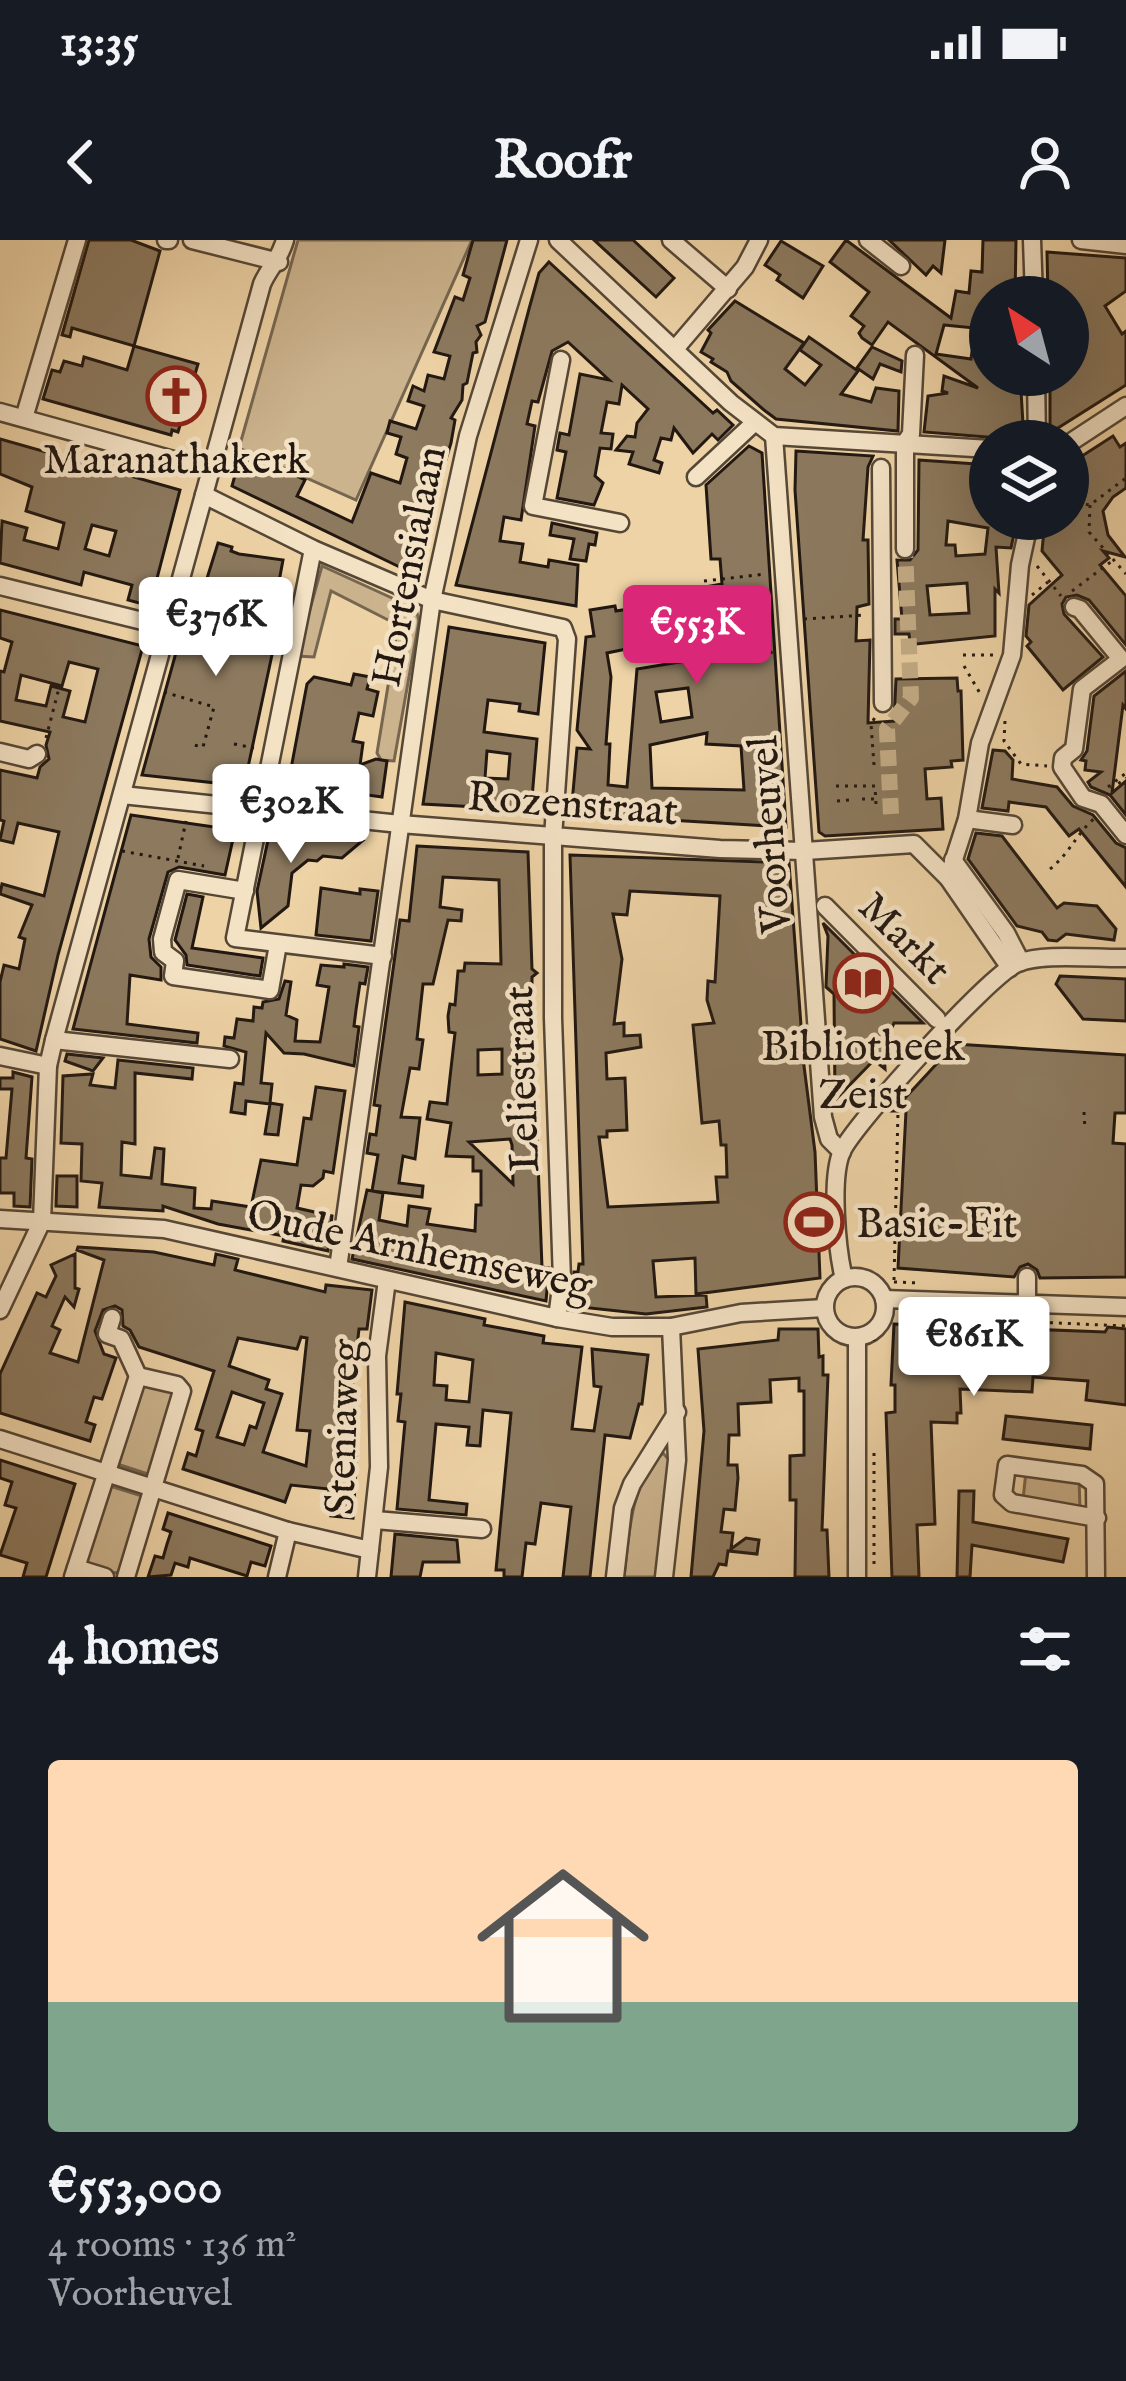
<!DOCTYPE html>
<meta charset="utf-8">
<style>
:root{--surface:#171b24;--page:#242831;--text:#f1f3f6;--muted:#9ea1a6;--line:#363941;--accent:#db2777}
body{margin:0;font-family:"IM FELL English",serif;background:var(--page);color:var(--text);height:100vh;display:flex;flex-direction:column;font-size:45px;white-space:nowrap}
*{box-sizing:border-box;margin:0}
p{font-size:39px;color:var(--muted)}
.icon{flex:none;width:66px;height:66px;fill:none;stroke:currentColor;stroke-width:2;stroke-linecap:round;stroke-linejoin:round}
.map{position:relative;height:1337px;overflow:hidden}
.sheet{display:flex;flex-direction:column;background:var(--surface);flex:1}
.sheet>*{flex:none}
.needle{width:78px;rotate:324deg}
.controls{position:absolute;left:969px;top:36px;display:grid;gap:24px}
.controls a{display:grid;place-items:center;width:120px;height:120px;border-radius:50%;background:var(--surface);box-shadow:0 12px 48px #0002;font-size:60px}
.price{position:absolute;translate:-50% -102px;padding:0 27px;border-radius:12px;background:#fff;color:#222;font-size:39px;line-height:78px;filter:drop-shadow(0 3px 6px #0008)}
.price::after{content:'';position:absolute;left:50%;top:72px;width:36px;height:27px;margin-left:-18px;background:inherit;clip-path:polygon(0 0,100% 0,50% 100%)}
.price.current{background:var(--accent);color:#fff}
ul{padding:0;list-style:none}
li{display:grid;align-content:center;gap:24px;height:636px;padding:0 48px}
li+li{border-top:3px solid var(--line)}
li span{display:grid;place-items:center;height:372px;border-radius:12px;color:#555}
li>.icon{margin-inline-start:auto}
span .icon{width:216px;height:216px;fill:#fffc;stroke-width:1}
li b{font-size:51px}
h2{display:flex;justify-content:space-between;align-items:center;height:144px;padding:0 48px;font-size:51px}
.status{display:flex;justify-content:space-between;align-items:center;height:84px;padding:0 60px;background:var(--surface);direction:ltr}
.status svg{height:33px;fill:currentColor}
header{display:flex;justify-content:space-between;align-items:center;height:156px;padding:0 48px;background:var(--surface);font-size:54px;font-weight:700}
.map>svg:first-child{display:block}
</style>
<div class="status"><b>13:35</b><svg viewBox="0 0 49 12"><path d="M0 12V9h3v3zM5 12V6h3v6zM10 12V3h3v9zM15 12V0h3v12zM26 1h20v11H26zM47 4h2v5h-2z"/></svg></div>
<header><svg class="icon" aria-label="back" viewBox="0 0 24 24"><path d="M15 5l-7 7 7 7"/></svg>Roofr<svg class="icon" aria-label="person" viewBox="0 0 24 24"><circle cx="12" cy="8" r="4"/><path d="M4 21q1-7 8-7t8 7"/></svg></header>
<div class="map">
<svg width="1126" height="1337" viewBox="0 0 1126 1337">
<rect width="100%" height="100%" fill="#eed3a6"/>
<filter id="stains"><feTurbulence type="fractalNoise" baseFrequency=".00167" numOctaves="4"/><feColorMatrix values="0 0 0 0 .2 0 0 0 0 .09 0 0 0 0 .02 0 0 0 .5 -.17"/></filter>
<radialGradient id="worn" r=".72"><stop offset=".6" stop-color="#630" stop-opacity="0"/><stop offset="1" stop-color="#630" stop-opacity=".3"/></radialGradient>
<!-- green -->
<g fill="#cbb38d" stroke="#76664f" stroke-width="3">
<polygon points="298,0 472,0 356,260 239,208"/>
<polygon points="322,326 416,369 419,381 394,521 381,520 377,513 398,385 331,351 314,417 297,416"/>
<polygon points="145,1144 173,1151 174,1158 151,1235 117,1224 140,1147"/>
<path d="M663 1213 669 1220 657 1337H624C629 1297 630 1241 663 1213Z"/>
<polygon points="1026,1231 1079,1238 1080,1270 1023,1260"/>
<polygon points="107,1245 142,1256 122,1329 116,1333 92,1328 83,1319"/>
</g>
<!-- building -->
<g fill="#8c795e" stroke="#221811" stroke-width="3" fill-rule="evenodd">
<polygon points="89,0 131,0 160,11 134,106 72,88 70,97 62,95"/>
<polygon points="473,0 507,0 485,82 477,86 481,95 476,102 477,112 473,113 467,143 463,145 462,160 451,178 455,180 451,203 412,333 232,246 242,210 305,240 297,256 352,282 371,233 400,243 407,218 396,214 401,197 387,193 390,181 416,189 424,166 408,161 413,146 424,151 428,135 444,139 450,116 434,112 455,57 463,60 470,38 463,35"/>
<polygon points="594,0 633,0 674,38 656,57"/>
<path d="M846 0 951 78 956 51 969 53 971 31 982 32 983 0H1016L1015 57H990V135H1020L1024 200 924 192 928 156 948 153 942 151 944 136 978 148 888 82 872 105 862 98 859 93 864 86 851 76 869 52 830 22ZM944 85 975 88 971 119 936 114Z"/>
<polygon points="889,0 945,0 941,33 933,26 926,35"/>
<polygon points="781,1 823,26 803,58 777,40 780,35 765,25"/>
<polygon points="1047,12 1126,18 1126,51 1105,66 1122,94 1126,91 1126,145 1050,193 1050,135 1068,135 1068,57 1048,57"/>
<polygon points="549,22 713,173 717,170 733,185 718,200 712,194 693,213 674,188 671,200 661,198 654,220 662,223 659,233 629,224 633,212 616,210 627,196 635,197 637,183 648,169 622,145 619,164 607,162 601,193 613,194 611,209 600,208 595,236 603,243 594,265 557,258 566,212 557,210 560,193 569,195 580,134 609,140 568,102 552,111 538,162 532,161 527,184 535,186 521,280 504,277 500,301 523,304 520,322 548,327 549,320 578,325 576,366 456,345 529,69 539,33"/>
<polygon points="735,61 804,103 785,129 805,145 821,125 800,110 809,97 858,131 841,154 871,162 876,148 899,151 898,191 776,179 764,170 731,141 727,132 711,122 713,119 701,112 711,93 708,90"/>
<polygon points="134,106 198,124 178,192 172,190 171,195 43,159 52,130 60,132 64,121 82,126 84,117 127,130"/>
<polygon points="872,107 902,121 901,132 880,124 873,139 857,128"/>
<polygon points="1113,196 1120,207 1126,203 1126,248 1113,257 1103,271 1108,295 1125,317 1103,311 1109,318 1100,325 1126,356 1126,405 1089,360 1077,355 1066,357 1062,364 1064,374 1103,417 1063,450 1027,406 1031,402 1026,396 1029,365 1062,335 1042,311 1045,279 1068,279 1068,225"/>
<path d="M0 199 180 250 156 342 161 343 154 367 128 360 132 345 84 332 81 345 0 323 2 281 27 288 24 300 58 309 64 283 26 271 32 247 0 234ZM92 285 116 291 109 316 85 309Z"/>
<path d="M749 206 762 213 786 587 571 574 577 508 590 509 577 490 586 397 594 396 590 370 615 366 616 371 629 369 631 374 636 407 607 413 611 437 606 504H610L608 545 627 547 637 429 716 416 712 393 676 400 672 377 661 380 658 367 678 361 677 352 722 344 720 319H711L706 245ZM688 448 692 477 661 482 656 452ZM707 493 706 504 741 506 744 550 652 548 650 505Z"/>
<polygon points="796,211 873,216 868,227 863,300 868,300 869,364 857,367 856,401 870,400 868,483 894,481 896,439 957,438 958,451 961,451 963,520 951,521 952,527 925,529 927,559 941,558 943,589 825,596 819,592 795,250"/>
<path d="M919 220 990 225V279H1017L1011 308 996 307 999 353 995 349V396L916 404 910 402 909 394H895V379H902L897 320H910L918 310ZM948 281 988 288 985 314 956 316 955 305H946ZM967 343 969 373 930 375 927 346Z"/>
<polygon points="552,283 597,293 595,305 589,304 586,321 570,319 574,299 550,295"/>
<polygon points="218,303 232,307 231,311 239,314 283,320 277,352 238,341 227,380 255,386 257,377 279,382 244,546 142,535 192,355 198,347 204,348"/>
<path d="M0 370 143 406 58 715 36 811 0 799V742L4 725 19 729 25 699 19 697 32 665 0 654 2 644 44 656 59 592 18 583 13 603 0 600 4 581 0 580V530L37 538 40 527 49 519 46 505 50 492 0 481V431L4 432 12 402 0 398ZM69 422 98 429 85 482 63 477 70 451 51 446 46 466 16 460 21 435 62 446Z"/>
<path d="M449 387 545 403 538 474 519 471 520 464 488 460 484 492 537 499 531 570 423 564ZM487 511 510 514 508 539 485 538Z"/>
<polygon points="1126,431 1126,469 1123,465 1112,553 1126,541 1126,575 1110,555 1091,547 1088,542 1101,532 1085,530 1086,521 1081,520 1087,511 1094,456"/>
<polygon points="354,434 370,437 367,449 378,452 373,476 359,473 353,501 363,503 360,525 376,519 387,521 382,557 368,555 364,559 362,555 307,543 308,538 290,534 307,444 314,437 351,445"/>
<polygon points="993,510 1005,511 1013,520 1012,539 1057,547 1073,566 1093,575 1116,603 1126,608 1126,647 1079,589 1069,596 1046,567 1009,562 1008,571 982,568"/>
<polygon points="131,575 235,590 225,635 179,627 168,632 149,699 151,717 161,727 161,740 130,735 127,784 198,793 197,803 73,789"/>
<polygon points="270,591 362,601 342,618 323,616 317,621 308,620 292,633 288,666 261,688 257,651"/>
<polygon points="976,593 1002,596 1057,668 1064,663 1097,666 1116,689 1114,700 1066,694 1057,701 1048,700 1042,692 1017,686 968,619"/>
<path d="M417 606 528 612 532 729 537 733 532 737V765L542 1027 549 1028 546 1061 352 1019 367 950 383 953 379 980 407 986 409 966 430 969 427 984 475 991 476 965H481V931H473V917L446 916 451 883 427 879 430 862 447 864 455 793 449 792 448 776 450 764 455 765 458 731H464L465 723 501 724 499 640 443 637 440 667 462 670 461 681 448 680 433 744H423L417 799 423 800 419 829 410 828 401 877 420 878 415 919 403 916 399 943 423 946 422 957 372 951 378 915 367 913 370 894 376 895 380 866 374 865 400 680 409 681ZM502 809V834L478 835V810ZM510 899 512 905 513 944 469 902Z"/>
<path d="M570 615 789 623 804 826 815 912 820 1038 696 1054 695 1018 653 1021 656 1057 706 1055 707 1067 646 1074 571 1066 574 1032H578L579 1024H583ZM630 651 720 656 715 742 708 741 707 760 714 783 693 785 702 883 719 881 721 905H726L727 937H716L718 962 608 967 599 897H607V891L627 890 625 838 607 839 606 813 641 807 640 795 624 796V783L614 784 622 719 613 674 627 675Z"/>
<polygon points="321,648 360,654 360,649 378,651 371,701 316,695"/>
<polygon points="187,654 203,657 192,708 263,718 260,736 187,725 186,715 175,700"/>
<polygon points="823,683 923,783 894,783 884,807 885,829 874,820 835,860 834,754 826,747 828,696"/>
<polygon points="344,724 368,727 365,744 360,743 356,770 354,786 359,787 354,826 304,814 284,813 266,793 261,843 272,844 270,863 282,865 278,895 265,894 270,864 246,861 245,874 231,872 235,843 243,844 246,812 224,806 225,797 234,798 237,779 253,781 254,767 262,768 263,762 279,759 285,741 291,742 286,775 297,780 295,801 320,802 329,747 317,745 321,725 344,727"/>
<polygon points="1060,736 1126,739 1126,781 1083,779 1056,744"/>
<polygon points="955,804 1126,815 1126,873 1115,873 1113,903 1126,904 1126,1037 1040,1038 1037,1030 1028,1024 1020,1027 1014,1037 898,1028 906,871 893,871"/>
<polygon points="67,814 103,818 93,831 65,821"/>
<polygon points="118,820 193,828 192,839 135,833 135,904 122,902 121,935 151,938 155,908 164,909 162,944 195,948 194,968 211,969 212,961 251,967 261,920 297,925 304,878 311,879 316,847 345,851 333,933 324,931 323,938 313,946 301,945 297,968 332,976 328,1011 283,1001 284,996 218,984 163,966 163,971 99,967 102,943 81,941 82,904 61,903 63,836 93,834 90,845 115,848"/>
<polygon points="13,832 32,837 26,918 32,919 30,967 14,966 14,953 0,953 0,918 6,918 12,849 0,849 0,838 13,838"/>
<polygon points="57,936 77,936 77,967 56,966"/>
<path d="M78 1007 154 1012 214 1025 216 1014 238 1019 235 1030 325 1052 326 1045 372 1050 367 1089H359L352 1149 351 1180H355L353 1198 358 1199 353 1278 331 1276 332 1269H327L329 1249 291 1245 285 1262 183 1229 188 1213 196 1216 203 1191 196 1189 214 1131 139 1107 130 1090 123 1086 122 1070 115 1066 103 1070 95 1091 104 1114 116 1118 102 1159 94 1157 86 1182 95 1185 90 1201 0 1173V1134L37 1053 46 1057 56 1036 51 1025 75 1014V1048L79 1049 74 1067 65 1057 52 1086 60 1090 50 1113 78 1122 104 1020 77 1010ZM301 1097 307 1098 297 1190 310 1191 306 1226 263 1212 282 1154 266 1149 269 1140 229 1126 238 1098 297 1109ZM232 1152 264 1163 256 1188 250 1186 244 1205 217 1197Z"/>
<path d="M405 1062 485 1079 484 1085 544 1096 543 1103 582 1107 572 1189 594 1191 601 1147 594 1146 592 1109 648 1115 642 1164H639L630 1198 605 1195 590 1337H563L571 1267 541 1263 535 1304 526 1303 522 1337H504V1330H496L511 1173 483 1170 480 1206 467 1205 469 1187 436 1184 429 1260 467 1264 466 1275 397 1269 405 1182 398 1181 401 1154H397ZM436 1113 473 1120 469 1162 446 1160 447 1146 434 1145Z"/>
<polygon points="894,1084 1105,1092 1108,1087 1126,1089 1126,1165 1086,1160 1088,1141 1033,1137 1032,1152 960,1149 961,1173 957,1173 957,1183 931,1182 935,1284 917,1285 919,1337 892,1337 886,1173 895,1172 895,1145 891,1145"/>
<polygon points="779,1089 818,1089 819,1117 823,1116 823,1135 828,1135 822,1290 827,1290 829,1337 795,1337 796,1260 790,1260 790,1216 804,1215 804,1151 799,1151 799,1138 770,1140 771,1162 738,1164 739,1195 729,1195 728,1225 737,1225 738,1238 735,1270 724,1269 721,1292 733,1293 731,1309 746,1298 759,1300 757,1314 728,1311 726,1325 719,1324 713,1337 691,1337 704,1191 698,1109 778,1100"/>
<polygon points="1006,1176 1092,1185 1090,1209 1003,1199"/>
<polygon points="0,1220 75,1244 46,1337 23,1337 27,1323 0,1315 16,1268 5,1265 12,1242 0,1238"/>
<polygon points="959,1251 974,1251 973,1282 1068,1299 1063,1322 972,1305 970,1337 957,1337"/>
<polygon points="168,1273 271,1306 265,1326 251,1322 247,1336 190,1318 188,1327 175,1323 171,1335 148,1337 155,1316 163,1318 167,1304 171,1292 163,1289"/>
<polygon points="395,1294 457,1300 459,1322 423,1322 420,1337 391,1337"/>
</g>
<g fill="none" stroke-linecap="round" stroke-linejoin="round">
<!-- minor-tunnel -->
<polyline stroke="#c5ae88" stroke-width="16" stroke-dasharray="16 8" stroke-linecap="butt" points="891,574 887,489 911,458 905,309"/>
<!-- minor casing -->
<g stroke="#554736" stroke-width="21">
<g id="minor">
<polyline points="166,0 169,0"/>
<polyline points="192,0 279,22"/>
<polyline points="558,0 731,163 774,196 990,209"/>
<polyline points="671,0 728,49"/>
<polyline points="868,0 901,26"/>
<polyline points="1032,0 1034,57"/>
<polyline points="1081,0 1126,5"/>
<polyline points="675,109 745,27 759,0"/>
<polyline points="561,120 533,266 620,283"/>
<polyline points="1036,135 1037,201"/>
<polyline points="0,172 210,230"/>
<polyline points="24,178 77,0"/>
<polyline points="774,196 823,877 829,899 842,912"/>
<polyline points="1068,204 1126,166"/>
<polyline points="881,228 883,463"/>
<polyline points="696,237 754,183"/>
<polyline points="204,255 313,309 432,360 563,388 567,399 553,597 553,778 562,1040 557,1078"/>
<polyline points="313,309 235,698 383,716"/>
<polyline points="905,309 905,203 911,194 915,115"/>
<polyline points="0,346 167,387"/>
<polyline points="1074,367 1080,369 1121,419 1082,449 1074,509 1063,518 1062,527 1083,558 1101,564 1126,595"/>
<polyline points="0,512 29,519 37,514"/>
<polyline points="122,555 400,584 720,609 805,611 914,604 948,638 1010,728"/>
<polyline points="967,579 1013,585"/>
<polyline points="953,620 1006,693 1021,722"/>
<polyline points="948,638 967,579 980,503 1012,415 1020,325 1030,279"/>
<polyline points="245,651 178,640 162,699 163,712 175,721 173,736 270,750 278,704"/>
<polyline points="825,666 937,779"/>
<polyline points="54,800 230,819"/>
<polyline points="0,816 48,826"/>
<polyline points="0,979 164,989 557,1078 612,1087 671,1087 741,1073 824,1068"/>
<polyline points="338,1028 432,360 468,196 529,0"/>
<circle cx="855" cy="1067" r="30"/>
<path d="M844 1039C837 1010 830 938 842 911 856 882 988 737 1016 724 1039 712 1099 719 1126 718"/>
<polyline points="884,1059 1126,1067"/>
<polyline points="1027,1061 1027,1037"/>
<path d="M0 1070 42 981 48 826 54 800 262 44C270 26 279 21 285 0"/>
<polyline points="112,1078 107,1094 121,1099 138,1136"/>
<polyline points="0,1199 288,1291 370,1310"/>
<polyline points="375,1280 482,1289"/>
<polyline points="76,1328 105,1337"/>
<polyline points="73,1337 138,1136 177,1145 182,1151 126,1337"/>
<polyline points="277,1337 288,1291"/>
<polyline points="367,1337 379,1227 377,1116 387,1040"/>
<polyline points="615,1337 623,1268 632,1244 677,1172"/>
<polyline points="664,1337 677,1220 671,1087"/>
<polyline points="857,1337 857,1098"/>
<polyline points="1096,1337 1095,1244 1082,1235 1007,1225 1003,1255 1012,1263 1097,1278"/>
</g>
</g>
<!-- path -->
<g stroke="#221811" stroke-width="3" stroke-dasharray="3 6" stroke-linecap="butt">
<polyline points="1068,262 1090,265 1126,238"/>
<polyline points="1090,265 1089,292 1126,334"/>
<polyline points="1037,326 1061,356"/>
<polyline points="704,341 766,334"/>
<polyline points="1072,351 1112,321"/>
<polyline points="1032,355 1048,342"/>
<polyline points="804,379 866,375"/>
<polyline points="963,415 997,415"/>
<polyline points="734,417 774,412"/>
<polyline points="964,426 981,455"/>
<polyline points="164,452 214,467 203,507 189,504"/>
<polyline points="1005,481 1004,501 1021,524 1047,526"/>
<polyline points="46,498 59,448"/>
<polyline points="234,504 254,508"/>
<polyline points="874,525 871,484 877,474"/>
<polyline points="836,546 875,546 876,565"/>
<polyline points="1108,547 1126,533"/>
<polyline points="1111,549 1126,538"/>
<polyline points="862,559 874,559"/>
<polyline points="837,561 850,560"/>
<polyline points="122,611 204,626"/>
<polyline points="178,618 186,581"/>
<path d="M1050 629C1070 613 1076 594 1095 578"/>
<polyline points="1084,872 1085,890"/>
<polyline points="894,1040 898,871"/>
<polyline points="894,1042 920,1043"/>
<polyline points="942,1078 1126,1086"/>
<polyline points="874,1101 874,1091"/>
<polyline points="874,1213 874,1329"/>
</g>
<!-- minor -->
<use href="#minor" stroke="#f4e2c5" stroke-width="16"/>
</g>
<!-- icons -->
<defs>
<g id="church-ring" transform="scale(3)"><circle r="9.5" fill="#f4e2c5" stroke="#8f2418" stroke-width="1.5"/><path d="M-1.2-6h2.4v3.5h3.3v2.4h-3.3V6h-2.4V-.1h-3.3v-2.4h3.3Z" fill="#8f2418"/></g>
<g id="library-ring" transform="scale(3)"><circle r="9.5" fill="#f4e2c5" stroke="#8f2418" stroke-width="1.5"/><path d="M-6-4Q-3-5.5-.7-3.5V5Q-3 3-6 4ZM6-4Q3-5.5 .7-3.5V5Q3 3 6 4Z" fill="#8f2418"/></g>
<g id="stadium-ring" transform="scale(3)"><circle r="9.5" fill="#f4e2c5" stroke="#8f2418" stroke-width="1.5"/><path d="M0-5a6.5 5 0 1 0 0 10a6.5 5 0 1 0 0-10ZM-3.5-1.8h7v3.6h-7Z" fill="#8f2418"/></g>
</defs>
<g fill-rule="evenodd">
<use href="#church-ring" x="176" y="156"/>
<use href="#library-ring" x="863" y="743"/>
<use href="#stadium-ring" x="814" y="982"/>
</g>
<g text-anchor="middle" stroke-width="9" stroke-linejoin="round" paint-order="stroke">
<!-- poi labels -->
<g font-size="42" fill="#221811" stroke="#f4e2c5">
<text x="176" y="233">Maranathakerk</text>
<text x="863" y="820">Bibliotheek<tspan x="863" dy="48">Zeist</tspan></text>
<text x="856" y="997" text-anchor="start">Basic-Fit</text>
</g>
<!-- street labels -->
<g font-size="42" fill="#221811" stroke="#f4e2c5">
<text transform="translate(407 326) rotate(-79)" y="15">Hortensialaan</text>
<text transform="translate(573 562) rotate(4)" y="15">Rozenstraat</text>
<text transform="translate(768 595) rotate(-94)" y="15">Voorheuvel</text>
<text transform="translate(906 697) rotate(45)" y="15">Markt</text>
<text transform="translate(520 839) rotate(-92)" y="15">Leliestraat</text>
<text transform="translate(420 1008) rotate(12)" y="15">Oude Arnhemseweg</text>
<text transform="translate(341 1187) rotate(-88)" y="15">Steniaweg</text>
</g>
</g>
<rect width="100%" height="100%" filter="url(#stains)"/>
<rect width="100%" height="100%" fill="url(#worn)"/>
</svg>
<div class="controls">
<a><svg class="needle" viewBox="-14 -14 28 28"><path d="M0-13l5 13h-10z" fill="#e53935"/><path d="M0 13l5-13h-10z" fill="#9ea1a6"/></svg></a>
<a><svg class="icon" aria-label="layers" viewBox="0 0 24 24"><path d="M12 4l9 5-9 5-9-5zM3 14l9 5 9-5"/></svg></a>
</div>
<b class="price" style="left:216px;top:439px">€376K</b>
<b class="price current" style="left:697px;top:447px">€553K</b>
<b class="price" style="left:291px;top:626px">€302K</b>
<b class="price" style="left:974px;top:1159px">€861K</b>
</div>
<section class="sheet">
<h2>4 homes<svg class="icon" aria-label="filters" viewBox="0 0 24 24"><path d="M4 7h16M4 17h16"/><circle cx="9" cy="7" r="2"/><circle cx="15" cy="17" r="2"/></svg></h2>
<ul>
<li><span style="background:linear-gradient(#ffd9b3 65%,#7fa58c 0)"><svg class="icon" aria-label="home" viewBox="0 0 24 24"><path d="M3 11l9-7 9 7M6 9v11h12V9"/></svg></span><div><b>€553,000</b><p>4 rooms · 136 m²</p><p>Voorheuvel</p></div></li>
</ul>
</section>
